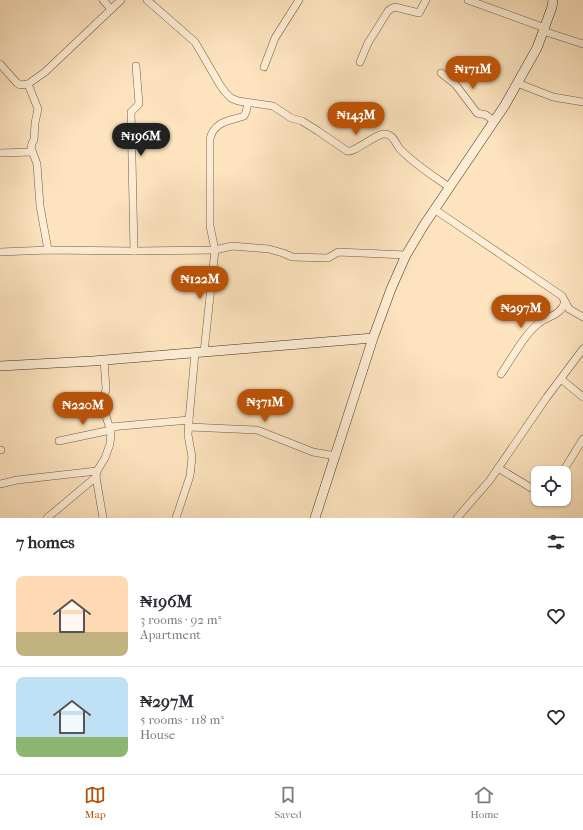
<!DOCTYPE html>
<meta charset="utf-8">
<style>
:root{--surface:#fff;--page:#f2f2f3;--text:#2b2b33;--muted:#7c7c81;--line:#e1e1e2;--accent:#b45309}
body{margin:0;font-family:"IM FELL French Canon",serif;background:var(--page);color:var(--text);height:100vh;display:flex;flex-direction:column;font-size:15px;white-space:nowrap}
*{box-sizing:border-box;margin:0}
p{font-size:13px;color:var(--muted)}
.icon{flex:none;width:22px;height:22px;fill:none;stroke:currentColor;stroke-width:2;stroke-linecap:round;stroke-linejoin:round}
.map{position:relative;height:518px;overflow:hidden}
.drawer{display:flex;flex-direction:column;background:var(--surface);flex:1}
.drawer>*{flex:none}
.fabs{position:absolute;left:531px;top:466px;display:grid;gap:8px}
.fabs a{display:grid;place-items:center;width:40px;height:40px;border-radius:8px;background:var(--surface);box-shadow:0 1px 3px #0004;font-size:20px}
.price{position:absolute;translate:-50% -34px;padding:0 9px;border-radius:14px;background:var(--accent);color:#fff;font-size:13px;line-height:26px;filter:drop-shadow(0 1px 2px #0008)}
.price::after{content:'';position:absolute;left:50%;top:24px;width:12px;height:9px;margin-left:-6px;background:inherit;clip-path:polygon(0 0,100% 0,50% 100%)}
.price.active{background:#222;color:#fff}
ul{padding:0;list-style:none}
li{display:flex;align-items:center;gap:12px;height:100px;padding:0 16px}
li+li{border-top:1px solid var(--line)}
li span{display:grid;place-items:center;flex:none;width:112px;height:80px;border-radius:8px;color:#555}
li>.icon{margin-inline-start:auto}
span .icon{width:48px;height:48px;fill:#fffc;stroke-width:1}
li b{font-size:17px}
h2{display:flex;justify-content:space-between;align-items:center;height:48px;padding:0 16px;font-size:17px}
.tab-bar{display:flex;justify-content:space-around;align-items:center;height:56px;border-top:1px solid var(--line);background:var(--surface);font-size:11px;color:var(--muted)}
.tab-bar a{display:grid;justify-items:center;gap:2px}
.tab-bar .active{color:var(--accent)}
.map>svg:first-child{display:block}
</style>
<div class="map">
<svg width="583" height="518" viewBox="0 0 583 518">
<rect width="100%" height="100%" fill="#fde4bf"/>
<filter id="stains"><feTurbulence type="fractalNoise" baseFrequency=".005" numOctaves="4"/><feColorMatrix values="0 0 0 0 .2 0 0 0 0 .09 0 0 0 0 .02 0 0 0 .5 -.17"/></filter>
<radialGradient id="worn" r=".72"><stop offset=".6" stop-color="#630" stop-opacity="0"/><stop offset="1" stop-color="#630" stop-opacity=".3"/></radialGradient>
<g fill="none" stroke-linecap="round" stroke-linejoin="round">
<!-- street casing -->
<g stroke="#705c42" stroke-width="8">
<g id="street">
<polyline points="103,0 111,9"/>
<path d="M147 0 195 42 220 85 225 92 231 98 238 101 273 106 291 118 302 121 318 131 347 151C354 153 373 136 383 134 393 133 395 143 400 149 414 164 432 175 449 187"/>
<polyline points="468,0 545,28"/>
<polyline points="543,31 583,44"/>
<polyline points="360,62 368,43 388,11 392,8 395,7 419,13 426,0"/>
<polyline points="0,64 17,83 20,85 28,84 45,72 121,0"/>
<polyline points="264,67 275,38 299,0"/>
<polyline points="441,73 455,84 477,113 486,115 494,121"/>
<polyline points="517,83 553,97 583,102"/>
<polyline points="28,84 38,109 35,123 34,140 32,143 31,148 37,164 40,206 48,250"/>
<polyline points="0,153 32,152"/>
<polyline points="434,209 562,296 569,309 583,317"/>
<polyline points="134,251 131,112 139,104 136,66"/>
<polyline points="0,252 48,250 134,251 215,250 232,246 269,249 283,253 292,257 328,258 338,252 406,255"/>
<path d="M204 352 215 250 210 226V139C214 121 230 121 244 116L246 112 248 103"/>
<path d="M501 374C513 357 523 336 539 323 550 315 560 316 565 302"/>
<polyline points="561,379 583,397"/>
<polyline points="110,427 189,420"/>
<polyline points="189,427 257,430 313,452 336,456"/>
<polyline points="59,441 111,430"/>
<polyline points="0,450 1,450"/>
<polyline points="498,468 538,492"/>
<polyline points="562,473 583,439"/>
<polyline points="0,484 17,480 97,471"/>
<polyline points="47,518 96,477"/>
<polyline points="103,518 96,477 97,471 105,458 110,444 111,432 103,407 106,388 104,360"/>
<polyline points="176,518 190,476 192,457 188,435 189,420 195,353"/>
<polyline points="457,518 490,480 547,397 583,349"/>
</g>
</g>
<!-- secondary casing -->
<g stroke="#412e18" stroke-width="10">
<g id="secondary">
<polyline points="0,366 93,361 373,338"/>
<polyline points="315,518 373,338 391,289 406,255 424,225 505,105 537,48 552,7 553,0"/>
</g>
</g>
<!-- street -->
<use href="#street" stroke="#feedd5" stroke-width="7"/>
<!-- secondary -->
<use href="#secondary" stroke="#feedd5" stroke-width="9"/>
</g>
<rect width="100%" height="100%" filter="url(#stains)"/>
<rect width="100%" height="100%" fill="url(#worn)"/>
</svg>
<div class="fabs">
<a><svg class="icon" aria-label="locate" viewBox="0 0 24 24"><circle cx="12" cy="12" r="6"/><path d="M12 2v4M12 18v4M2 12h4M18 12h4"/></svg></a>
</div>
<b class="price" style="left:473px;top:90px">₦171M</b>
<b class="price" style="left:356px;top:136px">₦143M</b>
<b class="price active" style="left:141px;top:157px">₦196M</b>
<b class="price" style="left:200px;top:300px">₦122M</b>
<b class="price" style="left:521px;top:329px">₦297M</b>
<b class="price" style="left:265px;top:423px">₦371M</b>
<b class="price" style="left:83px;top:426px">₦220M</b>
</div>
<section class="drawer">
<h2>7 homes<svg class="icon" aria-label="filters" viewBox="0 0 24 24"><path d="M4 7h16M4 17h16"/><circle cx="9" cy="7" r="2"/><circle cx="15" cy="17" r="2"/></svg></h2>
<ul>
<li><span style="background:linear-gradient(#ffd9b3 70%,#c2b280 0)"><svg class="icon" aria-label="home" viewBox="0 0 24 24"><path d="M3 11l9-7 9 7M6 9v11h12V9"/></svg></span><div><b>₦196M</b><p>3 rooms · 92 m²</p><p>Apartment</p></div><svg class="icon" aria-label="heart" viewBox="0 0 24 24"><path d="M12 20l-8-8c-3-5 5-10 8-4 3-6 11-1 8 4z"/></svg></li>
<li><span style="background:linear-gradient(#bfe0f5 75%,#8fb573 0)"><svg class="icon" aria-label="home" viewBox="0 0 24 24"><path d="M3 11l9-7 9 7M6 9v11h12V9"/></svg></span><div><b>₦297M</b><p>5 rooms · 118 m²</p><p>House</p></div><svg class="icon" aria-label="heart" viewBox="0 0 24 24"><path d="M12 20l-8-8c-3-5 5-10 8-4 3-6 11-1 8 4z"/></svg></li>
</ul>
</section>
<nav class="tab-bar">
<a class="active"><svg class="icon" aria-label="map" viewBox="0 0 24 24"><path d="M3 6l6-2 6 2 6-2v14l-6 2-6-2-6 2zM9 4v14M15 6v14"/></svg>Map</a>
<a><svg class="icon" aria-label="saved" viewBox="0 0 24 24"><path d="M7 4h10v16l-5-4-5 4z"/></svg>Saved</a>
<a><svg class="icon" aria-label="home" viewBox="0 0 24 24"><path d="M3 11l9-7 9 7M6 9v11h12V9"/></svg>Home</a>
</nav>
